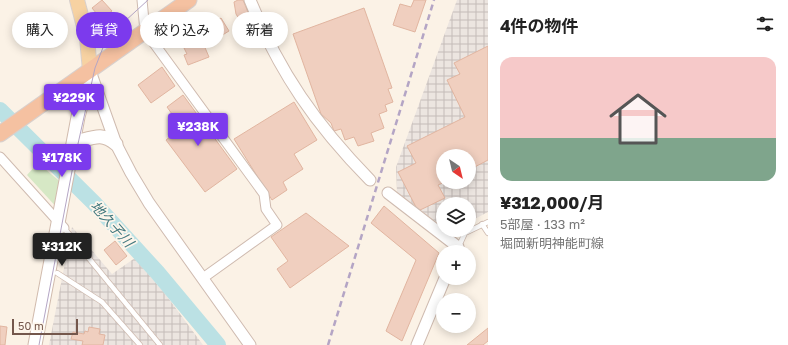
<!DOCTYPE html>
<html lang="ja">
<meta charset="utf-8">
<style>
:root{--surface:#fff;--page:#f6f6f6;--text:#222;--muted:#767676;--accent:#7c3aed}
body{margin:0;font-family:"Golos Text","Noto Sans JP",sans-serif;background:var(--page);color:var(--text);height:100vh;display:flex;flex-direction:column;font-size:15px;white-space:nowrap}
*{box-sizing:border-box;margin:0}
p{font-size:13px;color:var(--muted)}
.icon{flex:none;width:22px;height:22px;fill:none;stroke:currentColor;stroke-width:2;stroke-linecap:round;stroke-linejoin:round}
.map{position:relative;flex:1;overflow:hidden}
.drawer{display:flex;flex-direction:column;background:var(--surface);width:300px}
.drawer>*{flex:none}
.top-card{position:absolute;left:12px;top:12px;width:380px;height:36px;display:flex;gap:8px}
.needle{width:26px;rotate:145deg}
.tools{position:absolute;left:436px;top:149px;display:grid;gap:8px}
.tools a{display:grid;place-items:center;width:40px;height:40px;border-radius:50%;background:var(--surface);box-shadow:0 2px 10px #0003;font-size:20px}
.scale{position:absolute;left:12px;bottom:10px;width:66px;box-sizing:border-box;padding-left:4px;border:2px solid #74574c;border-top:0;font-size:11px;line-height:14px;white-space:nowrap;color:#74574c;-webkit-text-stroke:3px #fef6ec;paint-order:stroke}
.price{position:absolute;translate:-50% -34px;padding:0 9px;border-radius:4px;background:var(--accent);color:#fff;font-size:13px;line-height:26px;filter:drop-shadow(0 1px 2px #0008)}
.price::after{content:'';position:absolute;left:50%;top:24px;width:12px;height:9px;margin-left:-6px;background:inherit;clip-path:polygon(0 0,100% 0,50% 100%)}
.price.on{background:#222;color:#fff}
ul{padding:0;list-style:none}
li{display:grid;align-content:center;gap:8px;height:212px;padding:0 12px}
li span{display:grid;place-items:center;height:124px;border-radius:12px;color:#555}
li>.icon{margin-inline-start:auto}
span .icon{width:72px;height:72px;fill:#fffc;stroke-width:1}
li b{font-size:17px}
h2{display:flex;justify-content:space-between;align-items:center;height:48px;padding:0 12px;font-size:17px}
.chip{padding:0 14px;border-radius:18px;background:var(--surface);box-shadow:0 2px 10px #0003;font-size:14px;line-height:36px}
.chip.on{background:var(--accent);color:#fff}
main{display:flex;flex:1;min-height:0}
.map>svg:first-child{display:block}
</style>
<main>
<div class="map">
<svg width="488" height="345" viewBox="0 0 488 345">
<defs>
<pattern id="industrial-grid" width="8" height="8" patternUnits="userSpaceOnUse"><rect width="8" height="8" fill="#ece5e0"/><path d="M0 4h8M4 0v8" fill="none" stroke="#c4bcb8"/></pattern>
</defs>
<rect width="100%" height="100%" fill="#fbf2e6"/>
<!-- industrial -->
<g fill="url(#industrial-grid)" fill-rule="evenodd">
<path d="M457 0H488V212L469 222V204H443V227L397 192 396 167ZM443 156H469V182H443Z"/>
<polygon points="72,227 112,274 135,258 166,295 203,345 49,345"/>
</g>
<!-- green -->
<polygon fill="#d6e8c5" points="38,163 64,185 60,211 27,175"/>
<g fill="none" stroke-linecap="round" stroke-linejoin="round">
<!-- river -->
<polyline stroke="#bbe1e4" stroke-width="16" points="0,110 94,203 157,272 218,345"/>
</g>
<!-- building -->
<g fill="#f0cfbf" stroke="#e1b5a0">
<polygon points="102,0 112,11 101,19 92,8"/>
<polygon points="238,0 243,0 250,17 241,22 236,14 234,2"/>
<polygon points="414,0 426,0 415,32 393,25 400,4 411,7"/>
<polygon points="364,8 392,88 388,89 393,102 385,105 387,111 379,114 384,128 371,133 374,141 358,146 354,137 345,140 341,129 334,131 331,123 321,114 293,34"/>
<polygon points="221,18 229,31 211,42 203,29"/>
<polygon points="203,43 209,57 188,65 184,55 187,54 184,48"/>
<polygon points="488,46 488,160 469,170 469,156 443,156 443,182 445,182 438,185 445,198 418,211 398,172 416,163 407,146 465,117 447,80 460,74 454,63"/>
<polygon points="162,67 175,86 151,103 138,85"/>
<polygon points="183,95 237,169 205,192 166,140 182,128 167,107"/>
<polygon points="294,102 317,140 294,154 303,169 283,182 287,190 272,200 234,139"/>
<polygon points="384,206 439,253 402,341 386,331 416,260 371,223"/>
<polygon points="306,213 349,246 290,288 277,269 288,261 271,237"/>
<polygon points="115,241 127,256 116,265 104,250"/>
<polygon points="0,326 7,327 5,345 0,345"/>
<polygon points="89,327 100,329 99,334 105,335 103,345 82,345 83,341 71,339 73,332 84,334 85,331 88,332"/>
<polygon points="488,328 488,341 483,345 467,345"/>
</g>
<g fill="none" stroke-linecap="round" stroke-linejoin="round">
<!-- service casing -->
<g stroke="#cfbbb0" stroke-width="6">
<g id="service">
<polyline points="482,224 488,233"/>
<polyline points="64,228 160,345"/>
<polyline points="459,246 465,233 488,222"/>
<polyline points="57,273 102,302 140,345"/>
</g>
</g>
<!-- minor casing -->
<g stroke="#cfbbb0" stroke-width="11">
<g id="minor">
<polyline points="142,0 145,31 264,194 266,209 277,225 203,278"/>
<polyline points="0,157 64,228"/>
</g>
</g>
<!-- tertiary casing -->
<g stroke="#cfbbb0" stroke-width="13">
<g id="tertiary">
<path d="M250 0C279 72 316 125 370 180"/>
<polyline points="90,71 116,144 131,173 149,203 250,345"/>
<polyline points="388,193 458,247 456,252"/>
<polyline points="417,345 445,278"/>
</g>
</g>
<!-- secondary casing -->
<g stroke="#d1bbad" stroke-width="15">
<g id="secondary">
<path d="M83 140C97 136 104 134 116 144"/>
<polyline points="35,345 78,117 90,71"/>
</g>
</g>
<!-- primary casing -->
<g stroke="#d8d0cd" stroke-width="16">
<polyline id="primary" points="77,0 87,38 90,71"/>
</g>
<!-- trunk casing -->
<g stroke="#d8d0cd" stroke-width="17">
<polyline id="trunk" points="0,134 189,0"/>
</g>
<!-- service -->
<use href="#service" stroke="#fff" stroke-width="4.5"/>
<!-- minor -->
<use href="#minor" stroke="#fff" stroke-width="9"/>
<!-- tertiary -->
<use href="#tertiary" stroke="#fff" stroke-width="11"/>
<!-- secondary -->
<use href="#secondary" stroke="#fff" stroke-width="13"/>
<!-- primary -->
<use href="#primary" stroke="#f7d2a2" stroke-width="14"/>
<!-- trunk -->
<use href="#trunk" stroke="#f5c1a1" stroke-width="15"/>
<!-- tram -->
<polyline stroke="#b4a5c5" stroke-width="1" points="39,345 73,166 95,68 104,45 112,33 148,0"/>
<!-- rail -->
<polyline stroke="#b4a5c5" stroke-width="2.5" stroke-dasharray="6 4" stroke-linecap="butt" points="328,345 434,0"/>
</g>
<g text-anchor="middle" stroke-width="3.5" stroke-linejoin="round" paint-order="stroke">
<!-- water labels -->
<g font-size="14" font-style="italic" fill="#43797f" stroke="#fef6ec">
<text transform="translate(112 224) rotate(48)" y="5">地久子川</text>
</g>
</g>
</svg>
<div class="tools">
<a><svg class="needle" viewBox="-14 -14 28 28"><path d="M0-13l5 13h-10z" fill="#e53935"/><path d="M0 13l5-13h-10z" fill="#767676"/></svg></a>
<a><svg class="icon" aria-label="layers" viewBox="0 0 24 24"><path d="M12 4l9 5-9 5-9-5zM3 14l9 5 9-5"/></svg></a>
<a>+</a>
<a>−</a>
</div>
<div class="scale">50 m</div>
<b class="price" style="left:74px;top:118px">¥229K</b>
<b class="price" style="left:198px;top:147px">¥238K</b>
<b class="price" style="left:62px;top:178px">¥178K</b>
<b class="price on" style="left:62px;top:267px">¥312K</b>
<div class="top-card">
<a class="chip">購入</a>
<a class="chip on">賃貸</a>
<a class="chip">絞り込み</a>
<a class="chip">新着</a>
</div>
</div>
<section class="drawer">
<h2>4件の物件<svg class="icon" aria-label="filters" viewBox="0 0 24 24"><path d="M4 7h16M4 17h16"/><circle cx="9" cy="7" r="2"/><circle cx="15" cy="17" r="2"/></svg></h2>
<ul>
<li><span style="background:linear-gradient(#f6c9c9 65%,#7fa58c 0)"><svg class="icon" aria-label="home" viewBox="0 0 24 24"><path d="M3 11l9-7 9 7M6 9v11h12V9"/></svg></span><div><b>¥312,000/月</b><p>5部屋 · 133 m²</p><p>堀岡新明神能町線</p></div></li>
</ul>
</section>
</main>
